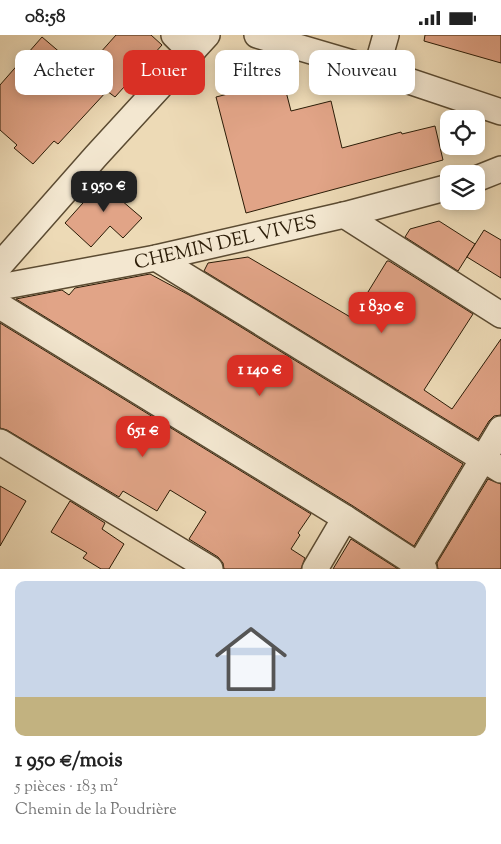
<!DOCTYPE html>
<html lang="fr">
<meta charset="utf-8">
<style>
:root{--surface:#fff;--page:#f2f2f2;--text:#222;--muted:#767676;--accent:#d93025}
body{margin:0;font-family:"Sorts Mill Goudy",serif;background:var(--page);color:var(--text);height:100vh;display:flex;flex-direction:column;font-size:19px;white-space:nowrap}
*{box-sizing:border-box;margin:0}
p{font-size:16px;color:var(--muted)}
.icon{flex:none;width:28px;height:28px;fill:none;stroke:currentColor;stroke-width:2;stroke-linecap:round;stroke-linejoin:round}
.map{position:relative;height:534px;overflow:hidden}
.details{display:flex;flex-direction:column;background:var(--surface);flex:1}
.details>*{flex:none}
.hud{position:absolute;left:15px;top:15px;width:471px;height:45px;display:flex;gap:10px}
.tools{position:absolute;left:440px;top:75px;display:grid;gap:10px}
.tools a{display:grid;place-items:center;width:45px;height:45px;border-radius:10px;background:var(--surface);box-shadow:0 2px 12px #0003;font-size:25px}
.price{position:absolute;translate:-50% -42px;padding:0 11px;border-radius:10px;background:var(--accent);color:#fff;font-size:16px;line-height:32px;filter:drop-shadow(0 1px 2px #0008)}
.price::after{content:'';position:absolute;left:50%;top:30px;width:15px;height:11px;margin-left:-8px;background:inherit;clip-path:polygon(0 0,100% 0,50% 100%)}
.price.current{background:#222;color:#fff}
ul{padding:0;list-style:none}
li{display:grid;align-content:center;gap:10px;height:265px;padding:0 15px}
li span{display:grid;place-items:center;height:155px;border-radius:10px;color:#555}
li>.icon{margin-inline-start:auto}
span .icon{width:90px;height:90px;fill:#fffc;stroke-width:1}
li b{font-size:21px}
.tag{padding:0 18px;border-radius:10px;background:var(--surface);box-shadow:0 2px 12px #0003;font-size:18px;line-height:45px}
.tag.current{background:var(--accent);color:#fff}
.status{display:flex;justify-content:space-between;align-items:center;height:35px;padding:0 25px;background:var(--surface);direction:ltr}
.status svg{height:14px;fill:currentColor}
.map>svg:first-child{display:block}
</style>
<div class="status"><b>08:58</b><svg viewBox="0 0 49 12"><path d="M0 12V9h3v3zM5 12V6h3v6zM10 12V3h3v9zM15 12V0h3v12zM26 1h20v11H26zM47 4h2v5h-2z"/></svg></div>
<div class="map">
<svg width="501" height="534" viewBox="0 0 501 534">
<rect width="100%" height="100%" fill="#eddab6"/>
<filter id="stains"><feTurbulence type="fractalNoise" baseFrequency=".004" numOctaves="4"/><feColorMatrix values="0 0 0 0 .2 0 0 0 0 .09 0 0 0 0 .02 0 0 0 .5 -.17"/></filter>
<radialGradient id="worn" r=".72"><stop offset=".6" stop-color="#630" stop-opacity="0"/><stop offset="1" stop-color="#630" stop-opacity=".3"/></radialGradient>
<!-- building -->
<g fill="#e1a487" stroke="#2a1b06">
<polygon points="116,0 151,0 162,10 115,62 107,56 58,109 54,106 33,129 14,113 17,110 0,95 0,50 42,2 83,37"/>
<polygon points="425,0 501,0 501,28 424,6"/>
<polygon points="283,45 291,76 331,66 342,113 401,97 402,99 435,91 443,125 246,178 216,62"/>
<polygon points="109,139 129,157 121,165 142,183 123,203 110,191 91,212 65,188"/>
<polygon points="439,186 475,209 458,236 405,202 410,194"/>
<polygon points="484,195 501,205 501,243 467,222"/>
<polygon points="248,222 352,283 387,226 389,226 473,279 424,355 452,374 501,304 501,380 494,381 489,386 478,404 204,236 208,228"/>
<polygon points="150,239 189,260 463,429 414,511 353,471 16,264 62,255 69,260 75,253"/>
<polygon points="0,288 311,479 298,498 300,500 291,514 305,523 301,534 224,534 223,528 218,522 189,504 206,477 170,455 157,476 123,456 119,462 7,395 0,393"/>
<polygon points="488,444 501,449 501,534 438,534 437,528"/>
<polygon points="0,451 26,466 0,511"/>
<polygon points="70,466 105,488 102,494 124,509 109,534 101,534 83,523 87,518 51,497"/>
<polygon points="351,504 398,534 333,534"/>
</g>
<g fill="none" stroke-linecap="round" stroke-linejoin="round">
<!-- street casing -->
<g stroke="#5b4b32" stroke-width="28">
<g id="street">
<polyline points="174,0 192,18"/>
<polyline points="257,0 376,35 501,77"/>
<polyline points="376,35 386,0"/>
<polyline points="476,144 501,134"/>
<polyline points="344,180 501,280"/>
<polyline points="156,223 501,435"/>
<polyline points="0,230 96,121 207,0"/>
<polyline points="0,252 156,223 344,180 449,152"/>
<polyline points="0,271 345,483 424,534"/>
<polyline points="0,407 210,534"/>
<polyline points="315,534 345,483"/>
<polyline points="417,534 501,394"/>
</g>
</g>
<!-- street -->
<use href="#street" stroke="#f3e7d0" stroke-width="25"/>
</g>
<g text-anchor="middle" stroke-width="4" stroke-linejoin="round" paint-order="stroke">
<!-- street labels -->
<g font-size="19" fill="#2a1b06" stroke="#f3e7d0">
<text transform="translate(225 206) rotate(-13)" y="7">CHEMIN DEL VIVES</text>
</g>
</g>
<rect width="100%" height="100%" filter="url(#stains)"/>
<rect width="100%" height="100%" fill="url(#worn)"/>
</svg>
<div class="tools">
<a><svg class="icon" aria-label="locate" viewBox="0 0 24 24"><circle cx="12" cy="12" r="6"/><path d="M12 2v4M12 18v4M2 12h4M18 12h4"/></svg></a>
<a><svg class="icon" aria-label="layers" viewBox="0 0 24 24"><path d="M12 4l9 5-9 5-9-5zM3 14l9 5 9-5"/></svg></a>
</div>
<b class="price current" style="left:104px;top:178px">1 950 €</b>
<b class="price" style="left:382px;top:299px">1 830 €</b>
<b class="price" style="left:260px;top:362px">1 140 €</b>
<b class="price" style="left:143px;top:423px">651 €</b>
<div class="hud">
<a class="tag">Acheter</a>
<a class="tag current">Louer</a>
<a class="tag">Filtres</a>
<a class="tag">Nouveau</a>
</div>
</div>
<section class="details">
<ul>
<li><span style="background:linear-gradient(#c9d6e8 75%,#c2b280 0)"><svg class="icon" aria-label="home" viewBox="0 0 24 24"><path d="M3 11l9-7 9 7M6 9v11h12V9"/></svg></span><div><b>1 950 €/mois</b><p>5 pièces · 183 m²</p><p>Chemin de la Poudrière</p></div></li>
</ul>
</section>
